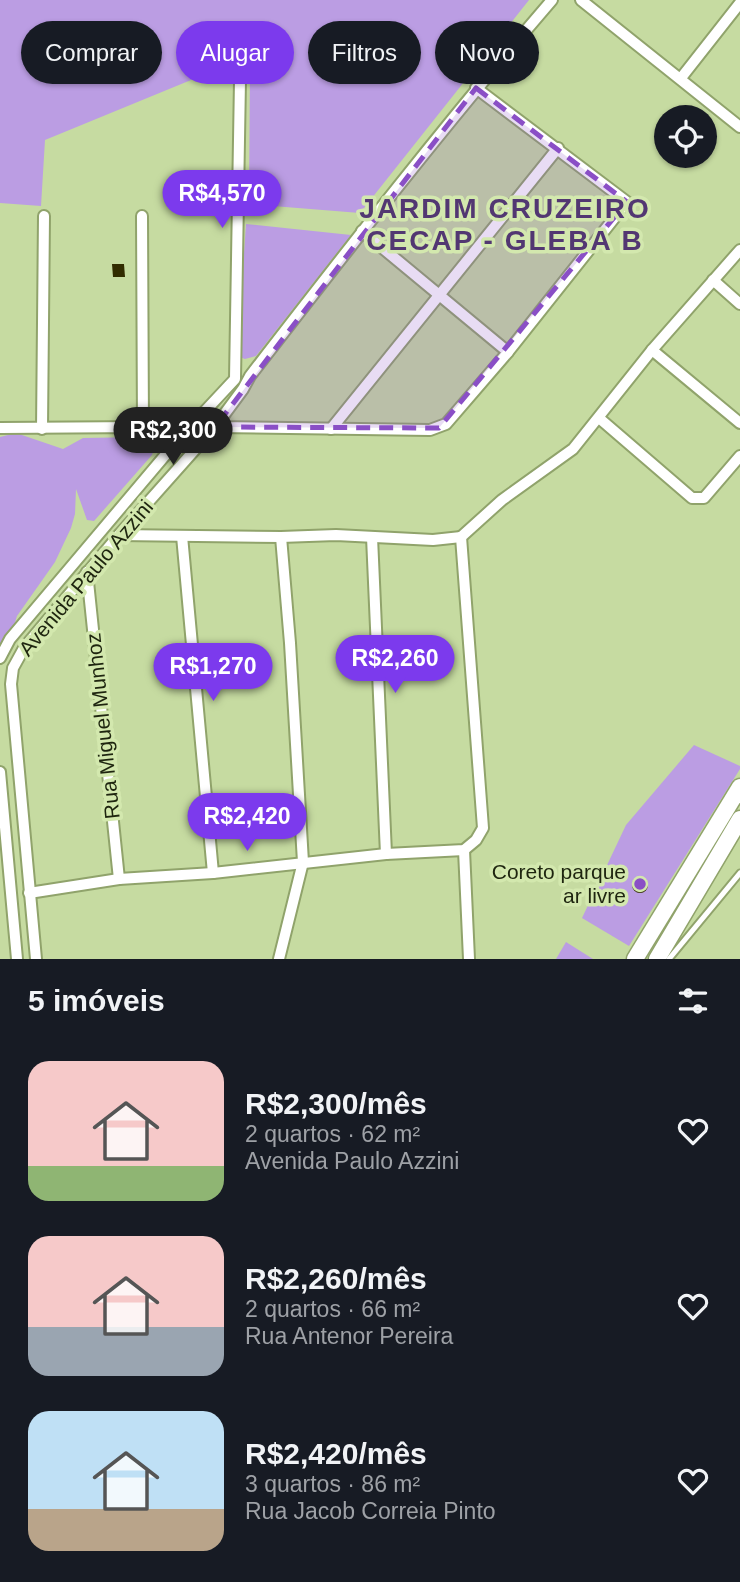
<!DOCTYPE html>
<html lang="pt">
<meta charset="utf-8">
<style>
:root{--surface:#171b24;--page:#20242c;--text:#f1f3f6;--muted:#9ea1a6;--accent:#7c3aed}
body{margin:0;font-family:Helvetica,sans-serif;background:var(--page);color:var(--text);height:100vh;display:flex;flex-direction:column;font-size:26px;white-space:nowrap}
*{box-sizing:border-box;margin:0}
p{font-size:23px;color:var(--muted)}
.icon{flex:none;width:38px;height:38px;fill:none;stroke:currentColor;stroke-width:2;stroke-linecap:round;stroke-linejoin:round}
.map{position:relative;height:959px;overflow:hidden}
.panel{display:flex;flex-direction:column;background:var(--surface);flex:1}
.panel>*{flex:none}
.guide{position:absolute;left:21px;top:21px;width:698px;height:63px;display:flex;gap:14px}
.tools{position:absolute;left:654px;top:105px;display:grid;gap:14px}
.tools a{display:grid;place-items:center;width:63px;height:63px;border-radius:50%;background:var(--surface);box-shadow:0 2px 5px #0004;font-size:35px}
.price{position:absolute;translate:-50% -60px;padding:0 16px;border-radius:24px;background:var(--accent);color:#fff;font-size:23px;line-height:46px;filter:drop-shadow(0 2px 4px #0008)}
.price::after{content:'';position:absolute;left:50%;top:42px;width:21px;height:16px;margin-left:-10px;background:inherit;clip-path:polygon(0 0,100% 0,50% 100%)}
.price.selected{background:#222;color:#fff}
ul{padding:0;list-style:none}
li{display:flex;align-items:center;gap:21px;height:175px;padding:0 28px}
li span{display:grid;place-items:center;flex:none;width:196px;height:140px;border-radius:21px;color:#555}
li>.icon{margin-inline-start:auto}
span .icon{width:84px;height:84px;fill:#fffc;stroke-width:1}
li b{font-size:30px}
h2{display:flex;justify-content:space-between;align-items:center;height:84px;padding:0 28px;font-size:30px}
.pill{padding:0 24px;border-radius:32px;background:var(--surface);box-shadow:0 2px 5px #0004;font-size:24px;line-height:63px}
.pill.selected{background:var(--accent);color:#fff}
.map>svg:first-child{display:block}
</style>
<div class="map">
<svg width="740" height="959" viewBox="0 0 740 959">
<rect width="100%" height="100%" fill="#c6dba1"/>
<!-- green -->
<g fill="#bb9de3">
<polygon points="0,0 529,0 360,213 249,204 250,71 230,64 45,140 41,206 0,203"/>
<polygon points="246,224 351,235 256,356 245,359 237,356"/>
<polygon points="16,433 63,449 83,438 145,437 156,443 152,455 94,521 87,520 76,489 75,514 71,528 55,562 17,616 4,658 0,663 0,437"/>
<polygon points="694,745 740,766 740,769 629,946 582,918 626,825"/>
<polygon points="566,942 593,959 556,959"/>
</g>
<!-- building -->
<g fill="#312c00">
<polygon points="112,264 124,264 125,277 113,277"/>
<circle cx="640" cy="885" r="8"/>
</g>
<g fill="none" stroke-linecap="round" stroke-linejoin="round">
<!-- lane casing -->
<g stroke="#90a36b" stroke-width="9">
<polyline id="lane" points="669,959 740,873"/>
</g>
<!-- street casing -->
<g stroke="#90a36b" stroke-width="14">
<g id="street">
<polyline points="581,0 740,127"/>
<polyline points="681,78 740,3"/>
<polyline points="142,216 143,427"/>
<polyline points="362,231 508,352"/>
<polyline points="713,280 740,304"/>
<polyline points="652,350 740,423"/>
<polyline points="599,418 692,498 704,498 740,456"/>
<polyline points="194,423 215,427 430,430 446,424 508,352 627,202 476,88"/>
<polyline points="0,428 143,427 178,440"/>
<polyline points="42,429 44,216"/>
<polyline points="331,429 558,148"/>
<polyline points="119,535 281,537 336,535 433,540 461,537"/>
<polyline points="182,536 213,873"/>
<polyline points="372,537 386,854"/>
<polyline points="461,537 502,500 573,449 652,350 740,250"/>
<polyline points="87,572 119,879"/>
<polyline points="0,658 10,639 178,440 235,379 240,80"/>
<polyline points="0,772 17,959"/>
<polyline points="464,850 469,959"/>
<polyline points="29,893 119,879 213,873 386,854 464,850 476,840 483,828 461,537"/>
<path d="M36 959 11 684 13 668 24 648 119 535 215 427 243 389 250 376C348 249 447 122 552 0"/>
<polyline points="279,959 303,862 290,643 281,537"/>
</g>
</g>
<!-- secondary casing -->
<g stroke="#90a36b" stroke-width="19">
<g id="secondary">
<polyline points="635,959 740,787"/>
<polyline points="657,959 740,819"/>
</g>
</g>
<!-- lane -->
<use href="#lane" stroke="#fff" stroke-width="5"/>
<!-- street -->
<use href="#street" stroke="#fff" stroke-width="10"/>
<!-- secondary -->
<use href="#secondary" stroke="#fff" stroke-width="16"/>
</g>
<!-- marked area -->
<path fill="#8a4fc6" fill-opacity="0.2" stroke="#8a4fc6" stroke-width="5" stroke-dasharray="14 9" stroke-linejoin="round" d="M476 88 627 202 439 428 215 427Z"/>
<!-- markers -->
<circle fill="#8a4fc6" stroke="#d3e8ae" stroke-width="2.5" cx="640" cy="884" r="7"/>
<g text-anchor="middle" stroke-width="7" stroke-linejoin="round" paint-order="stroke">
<!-- street labels -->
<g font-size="21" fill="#1e250f" stroke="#d3e8ae">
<text transform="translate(86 578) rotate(-50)" y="7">Avenida Paulo Azzini</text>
<text transform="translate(103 726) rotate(-96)" y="7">Rua Miguel Munhoz</text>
</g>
<!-- poi labels -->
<g font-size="21" fill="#1e250f" stroke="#d3e8ae" text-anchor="end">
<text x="626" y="879">Coreto parque<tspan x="626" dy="24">ar livre</tspan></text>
</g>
<!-- district labels -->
<g font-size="28" font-weight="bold" letter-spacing="2" fill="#523772" stroke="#d3e8ae">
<text x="505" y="218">JARDIM CRUZEIRO<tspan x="505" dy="32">CECAP - GLEBA B</tspan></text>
</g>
</g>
</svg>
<div class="tools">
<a><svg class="icon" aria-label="locate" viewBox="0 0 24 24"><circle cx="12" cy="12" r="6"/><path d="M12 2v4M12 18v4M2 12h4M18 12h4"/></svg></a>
</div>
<b class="price" style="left:222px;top:230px">R$4,570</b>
<b class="price selected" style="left:173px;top:467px">R$2,300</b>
<b class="price" style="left:395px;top:695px">R$2,260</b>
<b class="price" style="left:213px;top:703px">R$1,270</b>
<b class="price" style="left:247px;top:853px">R$2,420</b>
<div class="guide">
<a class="pill">Comprar</a>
<a class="pill selected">Alugar</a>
<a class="pill">Filtros</a>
<a class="pill">Novo</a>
</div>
</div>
<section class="panel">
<h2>5 imóveis<svg class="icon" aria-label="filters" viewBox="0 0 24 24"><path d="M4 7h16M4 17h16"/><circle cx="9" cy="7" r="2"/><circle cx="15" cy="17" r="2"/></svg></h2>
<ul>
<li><span style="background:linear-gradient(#f6c9c9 75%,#8fb573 0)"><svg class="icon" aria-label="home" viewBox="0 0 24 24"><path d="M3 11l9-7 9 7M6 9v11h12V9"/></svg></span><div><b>R$2,300/mês</b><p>2 quartos · 62 m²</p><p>Avenida Paulo Azzini</p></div><svg class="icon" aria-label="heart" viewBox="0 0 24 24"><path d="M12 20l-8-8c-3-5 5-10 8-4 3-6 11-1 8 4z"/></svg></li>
<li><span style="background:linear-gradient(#f6c9c9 65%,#9aa5b1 0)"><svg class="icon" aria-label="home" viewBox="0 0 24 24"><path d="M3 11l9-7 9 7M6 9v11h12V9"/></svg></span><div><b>R$2,260/mês</b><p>2 quartos · 66 m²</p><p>Rua Antenor Pereira</p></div><svg class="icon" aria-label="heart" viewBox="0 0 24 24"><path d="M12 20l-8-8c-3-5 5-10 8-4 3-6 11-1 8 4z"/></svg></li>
<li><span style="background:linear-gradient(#bfe0f5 70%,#b9a48a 0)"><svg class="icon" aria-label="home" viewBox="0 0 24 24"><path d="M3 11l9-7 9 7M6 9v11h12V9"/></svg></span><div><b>R$2,420/mês</b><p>3 quartos · 86 m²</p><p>Rua Jacob Correia Pinto</p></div><svg class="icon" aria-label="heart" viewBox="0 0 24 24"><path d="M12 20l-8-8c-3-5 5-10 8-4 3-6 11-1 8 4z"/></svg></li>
</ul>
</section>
